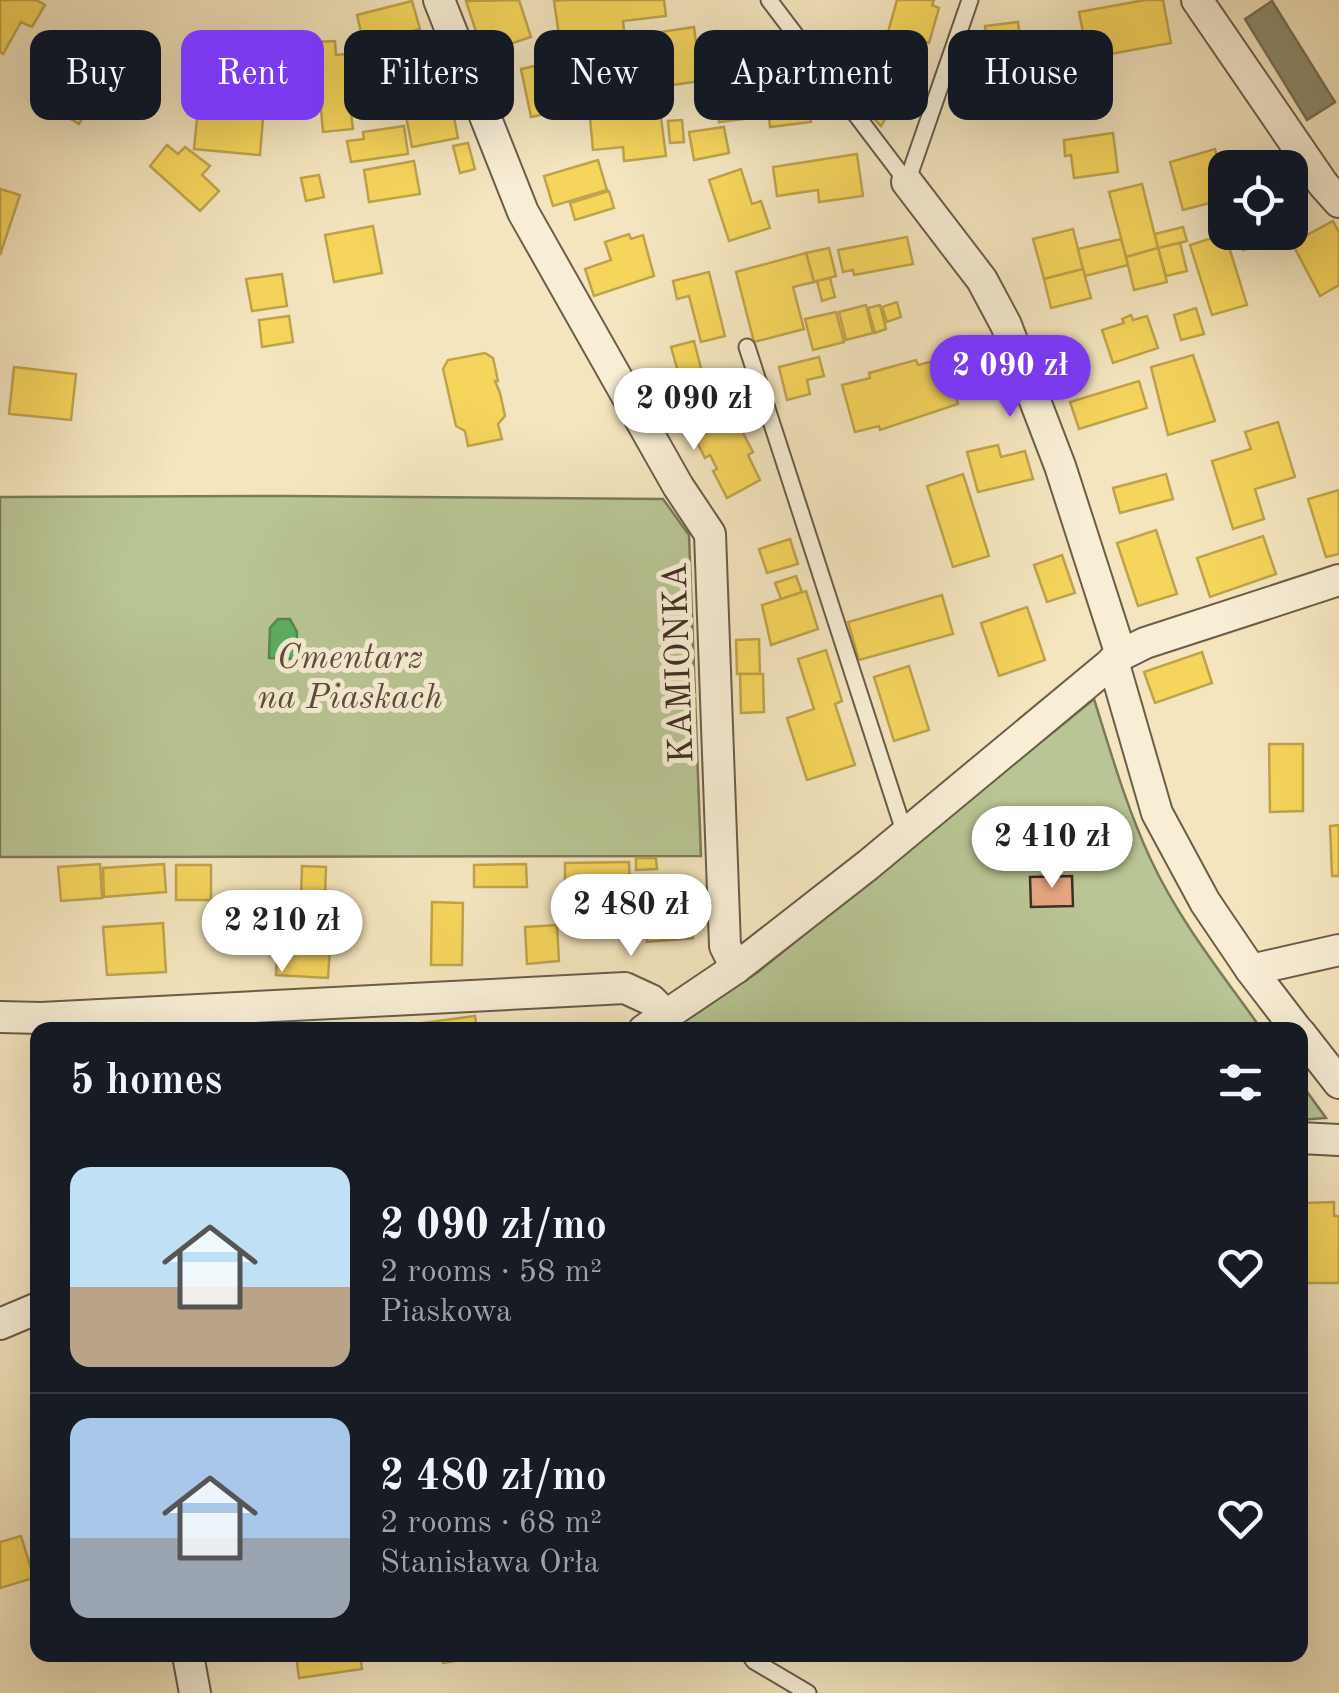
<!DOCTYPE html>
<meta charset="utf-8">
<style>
:root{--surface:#171b24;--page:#242831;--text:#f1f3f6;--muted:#9ea1a6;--line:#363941;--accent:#7c3aed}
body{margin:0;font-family:"Old Standard TT",serif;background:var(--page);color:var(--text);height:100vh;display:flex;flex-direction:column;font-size:38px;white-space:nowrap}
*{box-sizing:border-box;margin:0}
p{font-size:32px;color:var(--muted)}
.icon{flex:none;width:55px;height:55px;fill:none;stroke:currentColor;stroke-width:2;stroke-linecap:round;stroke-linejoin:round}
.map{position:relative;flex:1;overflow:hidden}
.panel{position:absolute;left:30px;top:1022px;width:1278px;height:640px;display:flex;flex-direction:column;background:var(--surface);border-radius:20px;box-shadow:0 10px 40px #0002}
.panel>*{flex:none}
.guide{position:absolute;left:30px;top:30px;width:1280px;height:90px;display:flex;gap:20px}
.tools{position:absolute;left:1208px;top:150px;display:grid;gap:20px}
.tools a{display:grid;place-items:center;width:100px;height:100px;border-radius:20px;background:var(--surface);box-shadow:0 10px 40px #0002;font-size:50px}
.price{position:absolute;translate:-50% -85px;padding:0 22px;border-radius:35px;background:#fff;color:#222;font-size:32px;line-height:65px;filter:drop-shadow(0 2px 5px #0008)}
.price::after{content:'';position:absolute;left:50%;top:60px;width:30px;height:22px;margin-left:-15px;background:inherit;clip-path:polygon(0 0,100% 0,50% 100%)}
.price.selected{background:var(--accent);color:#fff}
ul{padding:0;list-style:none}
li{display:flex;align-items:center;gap:30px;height:250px;padding:0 40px}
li+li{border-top:2px solid var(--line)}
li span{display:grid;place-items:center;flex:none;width:280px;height:200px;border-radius:20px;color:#555}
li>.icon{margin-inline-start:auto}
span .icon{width:120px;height:120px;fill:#fffc;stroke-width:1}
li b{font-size:42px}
h2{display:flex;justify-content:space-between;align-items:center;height:120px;padding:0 40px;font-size:42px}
.pill{padding:0 35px;border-radius:20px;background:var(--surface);box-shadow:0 10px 40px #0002;font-size:35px;line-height:90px}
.pill.selected{background:var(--accent);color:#fff}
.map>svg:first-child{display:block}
</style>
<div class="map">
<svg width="1339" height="1693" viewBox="0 0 1339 1693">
<rect width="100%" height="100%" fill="#f4e5be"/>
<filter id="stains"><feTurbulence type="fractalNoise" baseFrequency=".002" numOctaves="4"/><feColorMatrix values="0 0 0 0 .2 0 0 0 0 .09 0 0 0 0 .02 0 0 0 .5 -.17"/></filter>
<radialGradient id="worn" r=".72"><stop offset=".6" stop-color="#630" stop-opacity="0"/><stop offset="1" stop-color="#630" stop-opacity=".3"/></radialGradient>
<!-- green -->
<g fill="#b9c594" stroke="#7c7a5c" stroke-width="2.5">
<polygon points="289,496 663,499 689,535 701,856 0,857 0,497"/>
<path d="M1094 699C1111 753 1127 809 1151 860 1180 922 1223 975 1262 1030H671L758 972Z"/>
<polygon points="1300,1082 1326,1118 1300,1120"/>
</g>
<!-- homes -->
<g fill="#f6d55c" stroke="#bfa34b" stroke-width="2.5">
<polygon points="0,0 36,0 45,5 32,27 21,22 3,54 0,52"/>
<polygon points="519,0 531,37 483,53 466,1"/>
<polygon points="564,0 664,0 666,16 623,21 626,47 570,54 569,48 561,49 554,1"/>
<polygon points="897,0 934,0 932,5 939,8 929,43 888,32"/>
<polygon points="1145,0 1163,0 1171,43 1088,58 1079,12"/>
<polygon points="412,1 420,29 364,44 357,15"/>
<polygon points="1018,22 1025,77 992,81 985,26"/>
<polygon points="694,27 701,81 644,89 639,49 656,47 654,33"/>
<polygon points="335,41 336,55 346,54 350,94 364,92 367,111 351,113 353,129 323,132 318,76 309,77 308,58 316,57 309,45 315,45 314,42"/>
<polygon points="848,52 922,83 909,113 893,106 881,126 836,81"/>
<polygon points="567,59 577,107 531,117 521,69"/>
<polygon points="78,84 97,95 79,124 61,113"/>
<polygon points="448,86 458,138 412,147 402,95"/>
<polygon points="807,88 811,122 770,127 769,116 719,122 717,99"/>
<polygon points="199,99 264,106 260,155 194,149"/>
<polygon points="660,110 666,156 624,161 623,147 593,150 590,118"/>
<polygon points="682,120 684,142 670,143 668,121"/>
<polygon points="404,126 408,154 351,162 347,141 364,139 363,132"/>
<polygon points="724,127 729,153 694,160 689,132"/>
<polygon points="1113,133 1118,172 1074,178 1071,155 1065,156 1064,140"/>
<polygon points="468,143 475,169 460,173 453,146"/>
<polygon points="167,145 178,154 185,147 210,166 202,175 219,191 200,211 150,166"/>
<polygon points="1215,149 1221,171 1225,170 1225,199 1183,210 1170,162"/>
<polygon points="857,154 863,196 819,202 818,190 777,196 773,167"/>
<polygon points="598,160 607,190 553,206 544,176"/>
<polygon points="414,161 420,194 369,202 364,170"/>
<polygon points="741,169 752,204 761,201 770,228 729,241 709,180"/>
<polygon points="319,175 324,197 306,201 301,178"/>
<polygon points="1142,184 1158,248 1126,257 1109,192"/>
<polygon points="0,189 20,195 0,255"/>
<polygon points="609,191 614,208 575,220 570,203"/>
<polygon points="1333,221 1339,232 1339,285 1320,296 1292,243"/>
<polygon points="373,226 382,273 334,282 325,235"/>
<polygon points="1183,227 1187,241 1158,248 1155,234"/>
<polygon points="1073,229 1083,269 1044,279 1033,239"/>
<polygon points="1239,232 1273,232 1276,242 1243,250"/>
<polygon points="629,234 631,239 643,235 654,276 594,296 585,269 611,260 605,242"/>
<polygon points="1225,234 1247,305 1212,315 1190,245"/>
<polygon points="907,237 913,264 854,275 853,270 843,272 838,250"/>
<polygon points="1121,239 1128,265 1085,276 1078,249"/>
<polygon points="1180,243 1187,271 1166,276 1158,248"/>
<polygon points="829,248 836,276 814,282 806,253"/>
<polygon points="1158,248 1167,282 1134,290 1126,257"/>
<polygon points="806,253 814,282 793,287 804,329 754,342 736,272"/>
<polygon points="1083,269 1091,298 1051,308 1044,279"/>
<polygon points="709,272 725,336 701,342 689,296 677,299 673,281"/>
<polygon points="282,274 287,306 252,311 246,279"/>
<polygon points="830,278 835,297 822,301 817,281"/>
<polygon points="897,302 901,317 887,322 882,307"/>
<polygon points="866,305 873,333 846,340 839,312"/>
<polygon points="880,305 886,329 875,333 868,308"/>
<polygon points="1196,308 1204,334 1181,340 1174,315"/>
<polygon points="836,312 844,342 813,350 805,319"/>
<polygon points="1131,315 1133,320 1147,316 1158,348 1113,363 1102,330 1124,323 1122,319"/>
<polygon points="289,316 293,342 262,347 259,320"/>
<polygon points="694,341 704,380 682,386 671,347"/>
<polygon points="485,353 493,358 498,381 495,381 500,393 505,416 498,424 502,439 468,446 465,431 456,426 443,369 448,360"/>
<polygon points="1193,355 1215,421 1168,435 1151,367"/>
<polygon points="819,357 824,376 807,380 810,394 787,400 779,367"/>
<polygon points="946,358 958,404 880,430 879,426 855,432 842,385 870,378 869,373 916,360 918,365"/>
<polygon points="14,367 76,374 71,420 9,414"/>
<polygon points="1139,381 1147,408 1079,429 1070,402"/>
<polygon points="735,418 753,452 748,455 760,480 727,498 713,471 717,469 710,455 705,458 695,438"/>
<polygon points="1278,422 1295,477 1255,489 1264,519 1233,529 1212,461 1251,449 1245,432"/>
<polygon points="998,445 1001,457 1025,451 1033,479 978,492 967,452"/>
<polygon points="963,474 989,556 953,567 927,486"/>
<polygon points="1166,474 1173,499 1120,513 1113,488"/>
<polygon points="1339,490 1339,554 1326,557 1308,499"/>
<polygon points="1156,530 1177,594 1138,606 1117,543"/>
<polygon points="1263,536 1276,574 1210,597 1197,558"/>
<polygon points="790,539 798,564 767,573 759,549"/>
<polygon points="1062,555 1075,593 1047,602 1034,565"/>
<polygon points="796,576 802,592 781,599 775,583"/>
<polygon points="806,591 818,629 771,645 762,605"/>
<polygon points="942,595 953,634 859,660 848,622"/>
<polygon points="1027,607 1045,660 999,676 981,623"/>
<polygon points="759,639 760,674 737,674 736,640"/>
<polygon points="826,650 842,701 835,704 855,765 807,780 787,718 814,709 798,659"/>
<polygon points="1202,652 1212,683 1155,703 1144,672"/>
<polygon points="909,666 929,730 894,741 874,677"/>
<polygon points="740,674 763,674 764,712 741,713"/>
<polygon points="1269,744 1303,744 1303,811 1270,812"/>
<polygon points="1339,825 1339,876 1332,876 1330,826"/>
<polygon points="636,858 656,858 657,869 636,870"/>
<polygon points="629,862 630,890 565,892 565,863"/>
<polygon points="100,864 102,898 61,901 58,867"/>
<polygon points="164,864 166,892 104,897 103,868"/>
<polygon points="526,864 527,887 474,887 474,865"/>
<rect x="176" y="865" width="35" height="35"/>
<polygon points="302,866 326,867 325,897 301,897"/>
<polygon points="688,881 693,938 647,942 641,885"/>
<polygon points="432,902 463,903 462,965 431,965"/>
<polygon points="279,916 332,919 328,978 276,975"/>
<polygon points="163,923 166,972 107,975 103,927"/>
<polygon points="557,925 559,961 527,964 525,927"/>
<polygon points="475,1016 477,1030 408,1030 407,1025"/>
<polygon points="1334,1202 1334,1216 1339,1216 1339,1283 1300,1283 1300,1216 1305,1216 1305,1203"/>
<polygon points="21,1536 34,1578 0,1588 0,1542"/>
<polygon points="296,1655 360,1655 362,1669 299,1678"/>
<polygon points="442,1655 478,1655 478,1657 443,1663"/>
</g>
<!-- public -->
<polygon fill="#5aae61" stroke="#52884e" stroke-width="2.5" points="278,619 290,619 297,632 296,659 269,658 270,628"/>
<!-- industry -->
<polygon fill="#8c8c6e" stroke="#757058" stroke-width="2.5" points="1272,1 1335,102 1307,120 1245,19"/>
<!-- building -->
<polygon fill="#e4a682" stroke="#3f2e23" stroke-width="2.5" points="1072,876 1073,906 1031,907 1030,877"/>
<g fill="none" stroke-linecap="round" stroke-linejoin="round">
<!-- lane casing -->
<g stroke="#6c5c4a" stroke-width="19">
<g id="lane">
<polyline points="769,0 907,182"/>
<polyline points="907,182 970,0"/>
<polyline points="747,347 905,834"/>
<polyline points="750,1655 754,1661 808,1693"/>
</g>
</g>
<!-- street casing -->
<g stroke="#6c5c4a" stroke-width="34">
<g id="street">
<polyline points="439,0 523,212 678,486 710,534 725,946 736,968"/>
<polyline points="1197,0 1323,184 1339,202"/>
<polyline points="907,182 982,280 1006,325 1060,466 1121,655"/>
<polyline points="1113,661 1157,813 1205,902 1251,970 1297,1030"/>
<polyline points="1251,970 1339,950"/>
<polyline points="0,1017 41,1018 625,988 651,1000 667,1016"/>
<polyline points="644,1030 736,968 868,865 1121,655 1145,643 1339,580"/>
<polyline points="1300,1033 1339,1083"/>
<polyline points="1300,1138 1339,1140"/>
<polyline points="0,1324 38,1308"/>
<polyline points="188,1655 195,1693"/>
</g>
</g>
<!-- lane -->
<use href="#lane" stroke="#f8eed5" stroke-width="15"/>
<!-- street -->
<use href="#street" stroke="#f8eed5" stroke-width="30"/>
</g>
<g text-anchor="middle" stroke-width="10" stroke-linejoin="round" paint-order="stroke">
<!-- park labels -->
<g font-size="35" font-style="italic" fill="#574c3a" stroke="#f8eed5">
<text x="350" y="668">Cmentarz<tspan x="350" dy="40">na Piaskach</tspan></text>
</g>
<!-- street labels -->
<g font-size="35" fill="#3f2e23" stroke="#f8eed5">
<text transform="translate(677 663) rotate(-92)" y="12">KAMIONKA</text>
</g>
</g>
<rect width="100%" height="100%" filter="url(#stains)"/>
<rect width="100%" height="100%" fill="url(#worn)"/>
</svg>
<div class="tools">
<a><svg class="icon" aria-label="locate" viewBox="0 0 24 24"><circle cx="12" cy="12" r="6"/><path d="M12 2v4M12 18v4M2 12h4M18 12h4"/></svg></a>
</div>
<b class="price selected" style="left:1010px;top:420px">2 090 zł</b>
<b class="price" style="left:694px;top:453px">2 090 zł</b>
<b class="price" style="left:1052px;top:891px">2 410 zł</b>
<b class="price" style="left:631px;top:959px">2 480 zł</b>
<b class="price" style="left:282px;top:975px">2 210 zł</b>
<div class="guide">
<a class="pill">Buy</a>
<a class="pill selected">Rent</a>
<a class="pill">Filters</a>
<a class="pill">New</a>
<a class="pill">Apartment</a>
<a class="pill">House</a>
</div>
<section class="panel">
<h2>5 homes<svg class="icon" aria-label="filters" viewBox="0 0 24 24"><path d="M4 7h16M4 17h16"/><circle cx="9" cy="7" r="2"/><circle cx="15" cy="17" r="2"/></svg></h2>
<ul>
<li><span style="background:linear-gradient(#bfe0f5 60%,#b9a48a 0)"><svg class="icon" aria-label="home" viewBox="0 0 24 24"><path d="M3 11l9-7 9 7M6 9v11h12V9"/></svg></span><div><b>2 090 zł/mo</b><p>2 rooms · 58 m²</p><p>Piaskowa</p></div><svg class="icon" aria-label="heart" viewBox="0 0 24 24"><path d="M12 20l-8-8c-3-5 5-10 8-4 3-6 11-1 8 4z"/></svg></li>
<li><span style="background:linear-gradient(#a9c7e8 60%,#9aa5b1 0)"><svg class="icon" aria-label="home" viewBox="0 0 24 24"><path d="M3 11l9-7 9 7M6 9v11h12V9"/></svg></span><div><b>2 480 zł/mo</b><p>2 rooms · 68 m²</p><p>Stanisława Orła</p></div><svg class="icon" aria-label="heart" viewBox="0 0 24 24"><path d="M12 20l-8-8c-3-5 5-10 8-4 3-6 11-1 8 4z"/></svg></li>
</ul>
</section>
</div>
